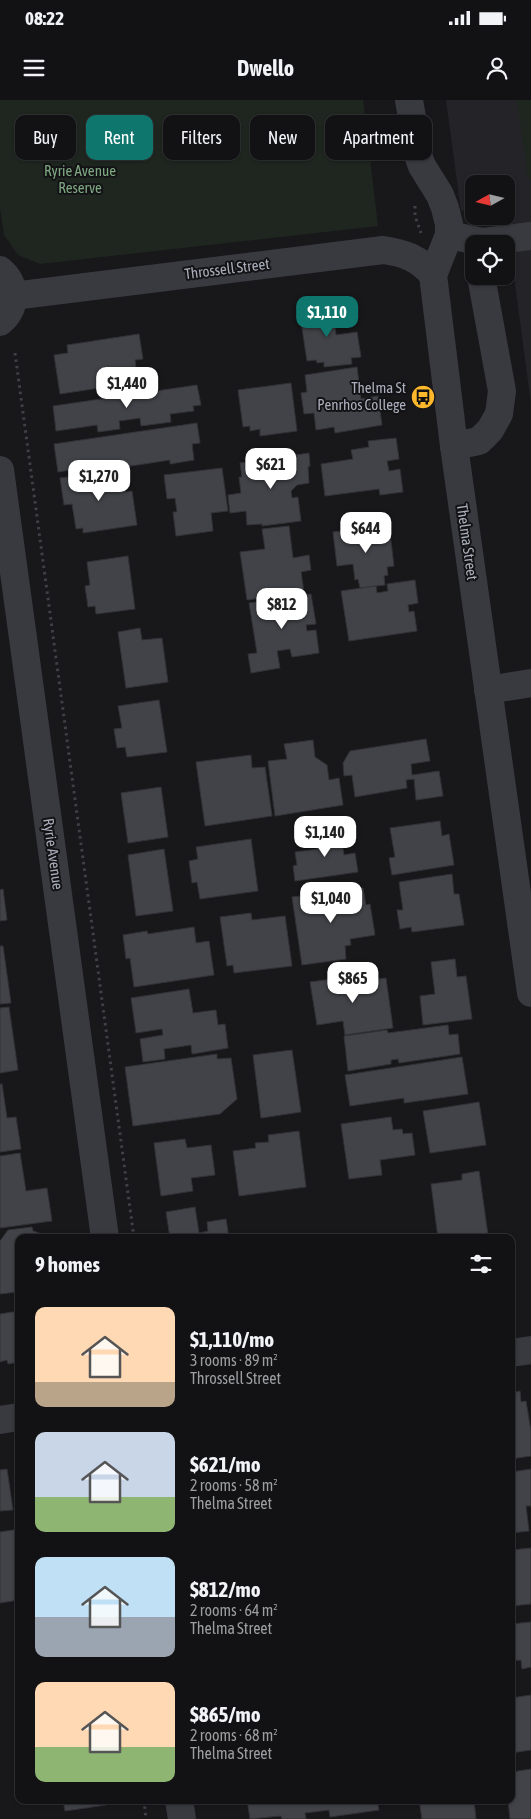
<!DOCTYPE html>
<meta charset="utf-8">
<style>
:root{--surface:#121214;--page:#1b1b1d;--text:#f1f3f6;--muted:#9c9ea0;--line:#313234;--accent:#0f766e}
body{margin:0;font-family:"Asap Condensed",sans-serif;background:var(--page);color:var(--text);height:100vh;display:flex;flex-direction:column;font-size:19px;white-space:nowrap}
*{box-sizing:border-box;margin:0}
p{font-size:16px;color:var(--muted)}
.icon{flex:none;width:28px;height:28px;fill:none;stroke:currentColor;stroke-width:2;stroke-linecap:round;stroke-linejoin:round}
.map{position:relative;flex:1;overflow:hidden}
.side{position:absolute;left:15px;top:1134px;width:500px;height:570px;display:flex;flex-direction:column;background:var(--surface);border-radius:10px;box-shadow:0 1px 4px #0004,0 0 0 1px var(--line)}
.side>*{flex:none}
.guide{position:absolute;left:15px;top:15px;width:501px;height:45px;display:flex;gap:10px}
.needle{width:32px;rotate:262deg}
.controls{position:absolute;left:465px;top:75px;display:grid;gap:10px}
.controls a{display:grid;place-items:center;width:50px;height:50px;border-radius:10px;background:var(--surface);box-shadow:0 1px 4px #0004,0 0 0 1px var(--line);font-size:25px}
.price{position:absolute;translate:-50% -42px;padding:0 11px;border-radius:10px;background:#fff;color:#222;font-size:16px;line-height:32px;filter:drop-shadow(0 1px 2px #0008)}
.price::after{content:'';position:absolute;left:50%;top:30px;width:15px;height:11px;margin-left:-8px;background:inherit;clip-path:polygon(0 0,100% 0,50% 100%)}
.price.selected{background:var(--accent);color:#fff}
ul{padding:0;list-style:none}
li{display:flex;align-items:center;gap:15px;height:125px;padding:0 20px}
li span{display:grid;place-items:center;flex:none;width:140px;height:100px;border-radius:10px;color:#555}
li>.icon{margin-inline-start:auto}
span .icon{width:60px;height:60px;fill:#fffc;stroke-width:1}
li b{font-size:21px}
h2{display:flex;justify-content:space-between;align-items:center;height:60px;padding:0 20px;font-size:21px}
.pill{padding:0 18px;border-radius:10px;background:var(--surface);box-shadow:0 1px 4px #0004,0 0 0 1px var(--line);font-size:18px;line-height:45px}
.pill.selected{background:var(--accent);color:#fff}
.status{display:flex;justify-content:space-between;align-items:center;height:35px;padding:0 25px;background:var(--surface);direction:ltr}
.status svg{height:14px;fill:currentColor}
header{display:flex;justify-content:space-between;align-items:center;height:65px;padding:0 20px;background:var(--surface);font-size:22px;font-weight:700}
.map>svg:first-child{display:block}
</style>
<div class="status"><b>08:22</b><svg viewBox="0 0 49 12"><path d="M0 12V9h3v3zM5 12V6h3v6zM10 12V3h3v9zM15 12V0h3v12zM26 1h20v11H26zM47 4h2v5h-2z"/></svg></div>
<header><svg class="icon" aria-label="menu" viewBox="0 0 24 24"><path d="M4 6h16M4 12h16M4 18h16"/></svg>Dwello<svg class="icon" aria-label="person" viewBox="0 0 24 24"><circle cx="12" cy="8" r="4"/><path d="M4 21q1-7 8-7t8 7"/></svg></header>
<div class="map">
<svg width="531" height="1719" viewBox="0 0 531 1719">
<rect width="100%" height="100%" fill="#18181b"/>
<!-- built -->
<polygon fill="#242428" points="446,0 531,0 531,304 506,116 506,84 474,84 474,108 461,111"/>
<!-- green -->
<g fill="#1e261f">
<polygon points="0,0 363,0 378,126 40,164 18,155 4,135 0,108"/>
<polygon points="517,0 531,0 531,78 528,78"/>
</g>
<!-- building -->
<g fill="#424348" stroke="#323237">
<polygon points="332,204 336,235 357,232 361,257 351,258 352,264 324,267 324,262 317,263 316,260 307,261 299,208"/>
<polygon points="139,234 143,259 135,260 137,276 131,276 132,283 60,294 54,255 68,253 67,245"/>
<polygon points="357,267 361,299 378,296 382,325 335,333 334,327 316,330 314,313 304,314 301,293 307,292 305,275"/>
<polygon points="291,283 297,331 260,336 260,329 250,331 250,326 243,327 238,290"/>
<polygon points="197,285 201,305 193,306 194,311 170,314 171,322 141,326 140,318 119,321 120,329 98,332 97,325 56,331 53,306"/>
<polygon points="197,323 200,343 192,344 194,360 170,364 170,360 98,371 97,363 90,364 90,367 58,372 54,344"/>
<polygon points="396,338 399,359 387,361 389,371 400,369 403,392 380,395 379,389 325,396 321,364 353,359 351,350 369,347 368,341"/>
<polygon points="309,353 310,366 308,367 309,383 297,385 291,391 292,398 298,397 301,421 262,426 262,424 247,425 246,411 230,413 228,395 241,393 239,377 242,377 240,363"/>
<polygon points="222,368 228,411 211,413 213,431 176,436 173,412 177,412 175,398 167,399 164,375"/>
<polygon points="123,373 126,392 132,391 137,425 83,433 83,428 76,429 72,404 64,405 60,378 83,375 84,379"/>
<polygon points="389,425 394,466 387,467 388,475 384,476 385,485 360,488 358,479 355,480 353,464 337,466 333,432"/>
<polygon points="289,426 293,458 309,455 311,470 301,472 304,492 247,500 240,452 265,449 262,429"/>
<polygon points="128,456 135,509 96,514 95,506 88,507 85,486 90,485 87,462"/>
<polygon points="415,480 418,503 408,505 409,512 414,511 417,531 349,541 341,491 376,486 377,493 388,491 387,484"/>
<polygon points="311,494 316,524 306,525 307,531 316,530 319,553 292,557 290,549 277,551 280,568 251,573 248,554 257,553 249,503"/>
<polygon points="140,528 142,540 162,538 168,582 126,588 118,532"/>
<polygon points="159,600 167,652 127,657 125,647 117,648 114,629 122,628 118,606"/>
<polygon points="426,639 430,661 411,664 412,675 439,671 443,696 416,700 414,679 406,680 407,688 355,697 352,675 344,676 343,663 350,651"/>
<polygon points="313,640 315,657 327,665 329,680 339,678 343,705 275,716 268,661 287,659 284,644"/>
<polygon points="251,655 252,668 265,667 272,716 205,726 196,662"/>
<polygon points="161,687 168,737 128,743 121,693"/>
<polygon points="440,721 442,736 449,734 454,765 392,775 389,758 395,757 390,728"/>
<polygon points="340,728 344,755 355,753 358,772 295,781 293,766 297,765 295,752 317,749 315,732"/>
<polygon points="251,739 258,791 200,799 197,782 192,783 189,761 198,759 196,747"/>
<polygon points="164,749 173,811 136,816 128,755"/>
<polygon points="452,774 454,794 459,794 464,825 412,832 411,827 400,829 397,810 403,810 399,782"/>
<polygon points="363,788 366,805 370,804 375,835 350,839 351,845 345,846 346,859 302,865 292,797"/>
<polygon points="3,789 7,820 0,821 0,790"/>
<polygon points="251,813 252,820 285,816 292,866 234,873 233,865 227,866 220,817"/>
<polygon points="194,827 196,843 209,841 214,875 134,887 130,858 126,859 123,835 147,831 148,834"/>
<polygon points="0,846 3,846 11,903 0,904"/>
<polygon points="455,859 457,877 466,876 472,919 423,925 420,896 435,894 431,862"/>
<polygon points="362,875 369,880 386,878 393,928 345,935 343,921 317,925 310,882"/>
<polygon points="189,889 193,913 216,910 218,925 225,924 228,948 192,954 191,945 164,949 165,959 143,962 140,939 163,935 162,929 136,933 131,898"/>
<polygon points="9,907 18,970 0,973 0,908"/>
<polygon points="448,925 449,935 458,934 460,954 399,963 398,959 391,960 391,964 348,971 344,936 387,930 388,933"/>
<polygon points="292,950 301,1012 261,1018 253,955"/>
<polygon points="217,954 217,959 231,958 237,999 220,1014 133,1026 125,967"/>
<polygon points="462,957 468,994 404,1003 404,998 350,1006 345,975"/>
<polygon points="0,984 2,984 7,1018 16,1017 21,1049 0,1052"/>
<polygon points="479,1002 486,1045 430,1053 423,1011"/>
<polygon points="391,1017 393,1030 402,1029 403,1034 412,1033 415,1055 380,1060 382,1075 349,1079 341,1024"/>
<polygon points="299,1031 306,1087 239,1096 233,1051 256,1048 255,1043 269,1042 268,1035"/>
<polygon points="185,1039 187,1048 211,1045 215,1075 191,1078 193,1091 161,1096 154,1043"/>
<polygon points="20,1053 26,1091 47,1088 52,1121 0,1128 0,1056"/>
<polygon points="479,1071 488,1135 473,1138 438,1138 431,1084 462,1080 462,1074"/>
<polygon points="195,1107 199,1133 208,1131 207,1122 226,1119 229,1138 170,1138 166,1112"/>
<polygon points="32,1127 33,1131 39,1133 39,1138 19,1138 19,1200 17,1192 0,1194 0,1141 8,1130"/>
<polygon points="19,1211 19,1262 8,1264 7,1260 0,1262 0,1214"/>
<polygon points="520,1291 521,1302 526,1301 531,1331 531,1356 511,1359 511,1293"/>
<polygon points="19,1358 19,1384 15,1359"/>
<polygon points="7,1369 13,1410 0,1411 0,1370"/>
<polygon points="531,1369 531,1406 526,1406 529,1431 511,1433 511,1372"/>
<polygon points="19,1429 19,1500 0,1503 0,1432"/>
<polygon points="531,1448 531,1504 511,1506 511,1450"/>
<polygon points="531,1522 531,1567 522,1569 521,1560 511,1561 511,1524"/>
<polygon points="531,1595 531,1650 511,1653 511,1636 515,1635 511,1598"/>
<polygon points="531,1669 531,1719 510,1719 508,1700 511,1700 512,1672"/>
<polygon points="63,1700 106,1700 106,1705 65,1711"/>
<polygon points="247,1700 377,1700 379,1710 330,1717 329,1710 305,1713 306,1719 282,1719 281,1716 250,1719"/>
<polygon points="419,1700 474,1700 476,1719 422,1719"/>
</g>
<g fill="none" stroke-linecap="round" stroke-linejoin="round">
<!-- path -->
<g stroke="#3f4147" stroke-width="3" stroke-dasharray="2.5 4" stroke-linecap="butt">
<polyline points="415,106 415,116 421,133"/>
<polyline points="15,253 134,1138"/>
<polyline points="144,1700 146,1719"/>
</g>
<!-- minor -->
<g stroke="#393a40" stroke-width="28">
<polyline points="409,0 419,58 422,66 440,95 445,108 449,124 449,135 433,175 454,346 531,893"/>
<polyline points="449,135 483,142 531,136"/>
<path d="M0 170C17 184 17 208 0 222"/>
<path d="M13 196 383 150C404 153 419 158 433 175"/>
<polyline points="454,346 479,341 490,330 499,314 502,291 481,176"/>
<polyline points="0,370 105,1138"/>
<polyline points="488,590 531,583"/>
<polyline points="511,1253 531,1250"/>
<polyline points="0,1320 19,1317"/>
<polyline points="179,1700 182,1719"/>
</g>
</g>
<!-- icons -->
<defs>
<g id="bus-disc" transform="scale(1.25)"><circle r="9.5" fill="#ffb82c" stroke="#131316"/><path d="M-5-6H5V4H4V6H2V4H-2V6H-4V4H-5ZM-3.5-4V0h7V-4ZM-3.5 1.2v1.5H-2V1.2ZM2 1.2v1.5H3.5V1.2Z" fill="#111"/></g>
</defs>
<g fill-rule="evenodd">
<use href="#bus-disc" x="423" y="297"/>
</g>
<g text-anchor="middle" stroke-width="4" stroke-linejoin="round" paint-order="stroke">
<!-- park labels -->
<g font-size="15" fill="#7fa882" stroke="#131316">
<text x="80" y="76">Ryrie Avenue<tspan x="80" dy="17">Reserve</tspan></text>
</g>
<!-- street labels -->
<g font-size="15" fill="#aaafbb" stroke="#131316">
<text transform="translate(227 169) rotate(-7)" y="5">Throssell Street</text>
<text transform="translate(467 442) rotate(82)" y="5">Thelma Street</text>
<text transform="translate(53 754) rotate(82)" y="5">Ryrie Avenue</text>
</g>
<!-- poi labels -->
<g font-size="15" fill="#aaafbb" stroke="#131316" text-anchor="end">
<text x="406" y="293">Thelma St<tspan x="406" dy="17">Penrhos College</tspan></text>
</g>
</g>
</svg>
<div class="controls">
<a><svg class="needle" viewBox="-14 -14 28 28"><path d="M0-13l5 13h-10z" fill="#e53935"/><path d="M0 13l5-13h-10z" fill="#9c9ea0"/></svg></a>
<a><svg class="icon" aria-label="locate" viewBox="0 0 24 24"><circle cx="12" cy="12" r="6"/><path d="M12 2v4M12 18v4M2 12h4M18 12h4"/></svg></a>
</div>
<b class="price selected" style="left:327px;top:238px">$1,110</b>
<b class="price" style="left:127px;top:309px">$1,440</b>
<b class="price" style="left:271px;top:390px">$621</b>
<b class="price" style="left:99px;top:402px">$1,270</b>
<b class="price" style="left:366px;top:454px">$644</b>
<b class="price" style="left:282px;top:530px">$812</b>
<b class="price" style="left:325px;top:758px">$1,140</b>
<b class="price" style="left:331px;top:824px">$1,040</b>
<b class="price" style="left:353px;top:904px">$865</b>
<div class="guide">
<a class="pill">Buy</a>
<a class="pill selected">Rent</a>
<a class="pill">Filters</a>
<a class="pill">New</a>
<a class="pill">Apartment</a>
</div>
<section class="side">
<h2>9 homes<svg class="icon" aria-label="filters" viewBox="0 0 24 24"><path d="M4 7h16M4 17h16"/><circle cx="9" cy="7" r="2"/><circle cx="15" cy="17" r="2"/></svg></h2>
<ul>
<li><span style="background:linear-gradient(#ffd9b3 75%,#b9a48a 0)"><svg class="icon" aria-label="home" viewBox="0 0 24 24"><path d="M3 11l9-7 9 7M6 9v11h12V9"/></svg></span><div><b>$1,110/mo</b><p>3 rooms · 89 m²</p><p>Throssell Street</p></div></li>
<li><span style="background:linear-gradient(#c9d6e8 65%,#8fb573 0)"><svg class="icon" aria-label="home" viewBox="0 0 24 24"><path d="M3 11l9-7 9 7M6 9v11h12V9"/></svg></span><div><b>$621/mo</b><p>2 rooms · 58 m²</p><p>Thelma Street</p></div></li>
<li><span style="background:linear-gradient(#bfe0f5 60%,#9aa5b1 0)"><svg class="icon" aria-label="home" viewBox="0 0 24 24"><path d="M3 11l9-7 9 7M6 9v11h12V9"/></svg></span><div><b>$812/mo</b><p>2 rooms · 64 m²</p><p>Thelma Street</p></div></li>
<li><span style="background:linear-gradient(#ffd9b3 65%,#8fb573 0)"><svg class="icon" aria-label="home" viewBox="0 0 24 24"><path d="M3 11l9-7 9 7M6 9v11h12V9"/></svg></span><div><b>$865/mo</b><p>2 rooms · 68 m²</p><p>Thelma Street</p></div></li>
</ul>
</section>
</div>
